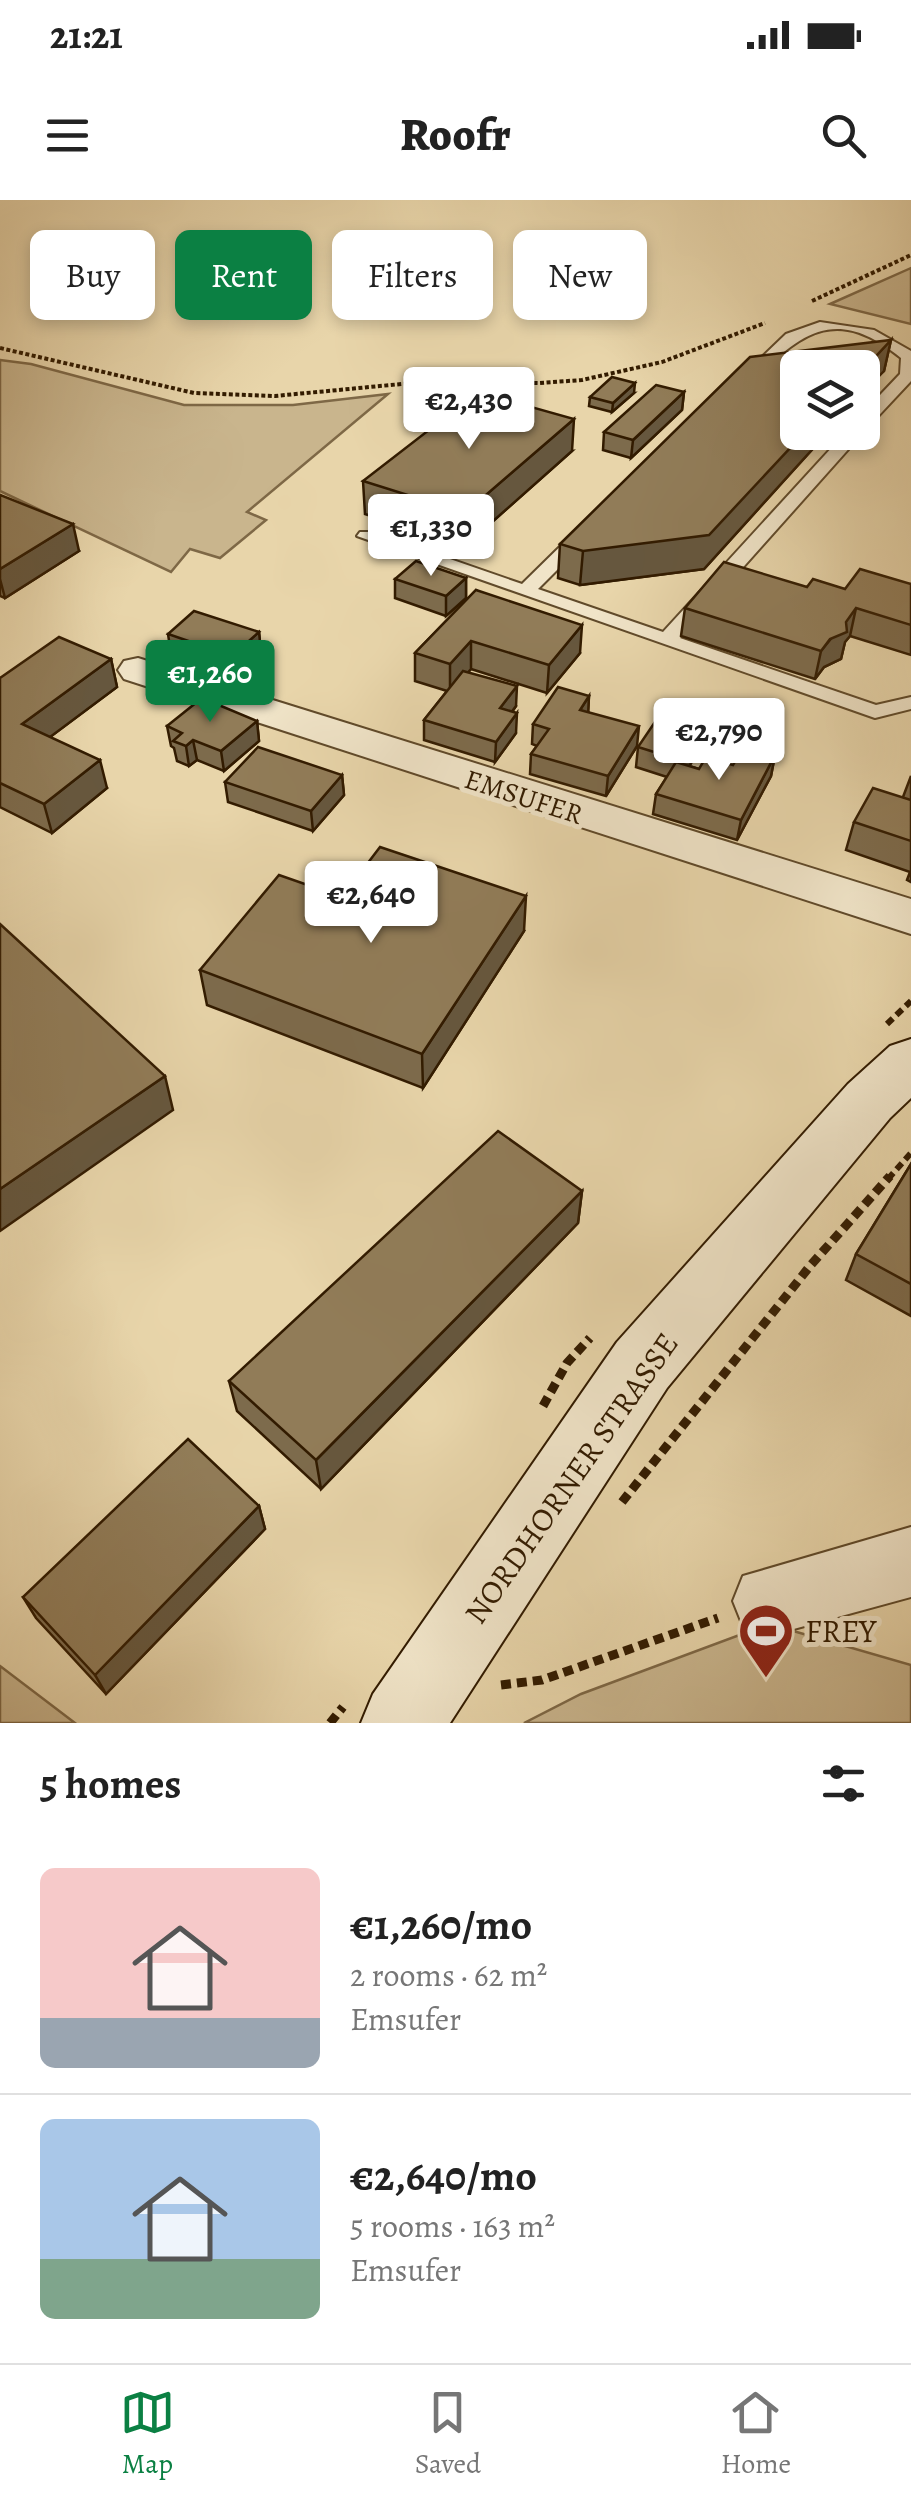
<!DOCTYPE html>
<meta charset="utf-8">
<style>
:root{--surface:#fff;--page:#f2f2f2;--text:#222;--muted:#767676;--line:#e0e0e0;--accent:#0b8043}
body{margin:0;font-family:Alegreya,serif;background:var(--page);color:var(--text);height:100vh;display:flex;flex-direction:column;font-size:38px;white-space:nowrap}
*{box-sizing:border-box;margin:0}
p{font-size:32px;color:var(--muted)}
.icon{flex:none;width:55px;height:55px;fill:none;stroke:currentColor;stroke-width:2;stroke-linecap:round;stroke-linejoin:round}
.map{position:relative;height:1523px;overflow:hidden}
.details{display:flex;flex-direction:column;background:var(--surface);flex:1}
.details>*{flex:none}
.hud{position:absolute;left:30px;top:30px;width:852px;height:90px;display:flex;gap:20px}
.controls{position:absolute;left:780px;top:150px;display:grid;gap:20px}
.controls a{display:grid;place-items:center;width:100px;height:100px;border-radius:15px;background:var(--surface);box-shadow:0 5px 15px #0003;font-size:50px}
.price{position:absolute;translate:-50% -85px;padding:0 22px;border-radius:10px;background:#fff;color:#222;font-size:32px;line-height:65px;filter:drop-shadow(0 2px 5px #0008)}
.price::after{content:'';position:absolute;left:50%;top:60px;width:30px;height:22px;margin-left:-15px;background:inherit;clip-path:polygon(0 0,100% 0,50% 100%)}
.price.selected{background:var(--accent);color:#fff}
ul{padding:0;list-style:none}
li{display:flex;align-items:center;gap:30px;height:250px;padding:0 40px}
li+li{border-top:2px solid var(--line)}
li span{display:grid;place-items:center;flex:none;width:280px;height:200px;border-radius:15px;color:#555}
li>.icon{margin-inline-start:auto}
span .icon{width:120px;height:120px;fill:#fffc;stroke-width:1}
li b{font-size:42px}
h2{display:flex;justify-content:space-between;align-items:center;height:120px;padding:0 40px;font-size:42px}
.pill{padding:0 35px;border-radius:15px;background:var(--surface);box-shadow:0 5px 15px #0003;font-size:35px;line-height:90px}
.pill.selected{background:var(--accent);color:#fff}
.status{display:flex;justify-content:space-between;align-items:center;height:70px;padding:0 50px;background:var(--surface);direction:ltr}
.status svg{height:28px;fill:currentColor}
header{display:flex;justify-content:space-between;align-items:center;height:130px;padding:0 40px;background:var(--surface);font-size:45px;font-weight:800}
.dock{display:flex;justify-content:space-around;align-items:center;height:140px;border-top:2px solid var(--line);background:var(--surface);font-size:28px;color:var(--muted)}
.dock a{display:grid;justify-items:center;gap:5px}
.dock .selected{color:var(--accent)}
.map>svg:first-child{display:block}
</style>
<div class="status"><b>21:21</b><svg viewBox="0 0 49 12"><path d="M0 12V9h3v3zM5 12V6h3v6zM10 12V3h3v9zM15 12V0h3v12zM26 1h20v11H26zM47 4h2v5h-2z"/></svg></div>
<header><svg class="icon" aria-label="menu" viewBox="0 0 24 24"><path d="M4 6h16M4 12h16M4 18h16"/></svg>Roofr<svg class="icon" aria-label="search" viewBox="0 0 24 24"><circle cx="10" cy="10" r="6"/><path d="M15 15l6 6"/></svg></header>
<div class="map">
<svg width="911" height="1523" viewBox="0 0 911 1523">
<rect width="100%" height="100%" fill="#e8d5aa"/>
<filter id="stains"><feTurbulence type="fractalNoise" baseFrequency=".002" numOctaves="4"/><feColorMatrix values="0 0 0 0 .2 0 0 0 0 .09 0 0 0 0 .02 0 0 0 .5 -.17"/></filter>
<radialGradient id="worn" r=".72"><stop offset=".6" stop-color="#630" stop-opacity="0"/><stop offset="1" stop-color="#630" stop-opacity=".3"/></radialGradient>
<!-- green -->
<g fill="#c9b58d" stroke="#7e6846" stroke-width="2.5">
<polygon points="911,68 911,124 830,104"/>
<polygon points="0,160 31,164 184,205 293,205 388,194 247,312 266,320 220,358 190,349 171,372 0,291"/>
<polygon points="769,1424 911,1465 911,1523 524,1523 581,1494"/>
<polygon points="0,1466 75,1523 0,1523"/>
</g>
<g fill="none" stroke-linecap="round" stroke-linejoin="round">
<!-- service casing -->
<g stroke="#604a2a" stroke-width="4">
<g id="service">
<path d="M820 122 874 130 911 151V181L868 227 862 229V214L900 174 901 158C839 107 804 129 755 179L742 176 786 134Z"/>
<polygon points="862,231 863,232 861,235 680,438 876,505 911,497 911,509 875,518 357,336 360,332 372,332 522,384 577,330 589,330 589,338 538,389 663,432 846,232"/>
</g>
</g>
<!-- minor casing -->
<g stroke="#604a2a" stroke-width="4">
<g id="minor">
<polygon points="138,458 911,699 911,734 124,479 118,470 124,461"/>
<polygon points="911,1327 911,1397 768,1436 743,1426 733,1401 743,1376"/>
</g>
</g>
<!-- secondary casing -->
<g stroke="#321b00" stroke-width="4">
<polygon id="secondary" points="911,839 911,898 890,918 667,1188 450,1523 361,1523 373,1494 617,1142 848,884 890,846"/>
</g>
<!-- path-far2 -->
<g stroke="#321b00" stroke-width="4" stroke-dasharray="4 2.5" stroke-linecap="butt">
<polyline points="812,101 911,55"/>
<polyline points="0,148 194,193 275,196 433,181 540,183 582,180 662,162 765,123"/>
</g>
<!-- path-far1 -->
<g stroke="#321b00" stroke-width="6" stroke-dasharray="8 5" stroke-linecap="butt">
<polyline points="887,824 911,801"/>
<polyline points="888,979 911,953"/>
</g>
<!-- path -->
<g stroke="#321b00" stroke-width="9" stroke-dasharray="10 6" stroke-linecap="butt">
<polyline points="543,1206 567,1163 590,1138"/>
<polyline points="622,1302 810,1066 890,976"/>
<polyline points="501,1485 542,1480 718,1418"/>
<polyline points="330,1523 343,1507"/>
</g>
<!-- service -->
<use href="#service" fill="#f0e4c8" fill-rule="evenodd"/>
<!-- minor -->
<use href="#minor" fill="#f0e4c8" fill-rule="evenodd"/>
<!-- secondary -->
<use href="#secondary" fill="#f0e4c8" fill-rule="evenodd"/>
</g>
<!-- wall -->
<g fill="#7d6b4c" stroke="#321b00" stroke-width="2.5">
<polygon points="891,140 884,171 798,232 828,232 704,369 580,385 558,378 560,344"/>
<polygon points="684,192 682,210 631,258 603,250 604,232"/>
<polygon points="634,193 612,212 589,206 590,197"/>
<polygon points="572,251 465,346 365,314 363,281"/>
<polygon points="0,295 79,351 5,398 0,396"/>
<polygon points="466,378 466,398 446,416 395,398 395,379"/>
<polygon points="911,384 911,455 850,436 845,442 841,459 824,467 815,479 681,436 685,408 807,387 845,389"/>
<polygon points="476,390 580,453 547,493 471,469 468,472 516,506 512,512 516,533 495,562 424,540 424,520 447,491 415,481 415,453"/>
<polygon points="259,432 261,452 235,476 171,454 168,434"/>
<polygon points="111,459 117,487 50,537 107,588 52,633 0,607 0,478"/>
<polygon points="589,496 588,512 637,546 606,596 530,574 531,554 537,546 532,544 533,524"/>
<polygon points="257,521 259,541 224,571 197,560 189,566 177,561 174,548 171,546 167,526"/>
<polygon points="701,532 698,552 689,566 699,569 733,565 775,555 771,576 737,640 653,614 656,594 667,577 636,567 638,547"/>
<polygon points="342,575 344,595 313,631 228,602 225,582"/>
<polygon points="911,576 911,682 907,680 910,672 846,650 854,622 903,597"/>
<polygon points="342,697 524,731 423,888 207,805 200,770"/>
<polygon points="911,964 911,1116 846,1080 856,1054"/>
<polygon points="582,991 578,1023 321,1289 237,1211 229,1181"/>
<polygon points="259,1306 265,1329 106,1494 36,1418 23,1397"/>
</g>
<!-- shaded-wall -->
<g fill="#66573e" stroke="#321b00" stroke-width="2.5">
<polygon points="891,140 884,171 862,194 862,171"/>
<polygon points="635,183 634,193 612,212 613,203"/>
<polygon points="684,192 682,210 631,258 633,240"/>
<polygon points="574,219 572,251 465,346 465,313"/>
<polygon points="805,232 828,232 704,369 580,385 583,351"/>
<polygon points="73,324 79,351 5,398 0,379 0,369"/>
<polygon points="466,378 466,398 446,416 446,396"/>
<polygon points="856,408 850,436 845,442 841,459 824,467 815,479 821,451"/>
<polygon points="582,425 580,453 547,493 549,465"/>
<polygon points="259,432 261,452 235,476 232,456"/>
<polygon points="471,441 471,469 450,492 450,464"/>
<polygon points="111,459 117,487 30,552 22,524"/>
<polygon points="517,486 516,506 500,528 500,508"/>
<polygon points="589,496 588,516 580,510"/>
<polygon points="517,513 516,533 495,562 496,542"/>
<polygon points="257,521 259,541 224,571 221,551"/>
<polygon points="639,526 637,546 606,596 608,576"/>
<polygon points="701,532 698,552 680,581 683,561"/>
<polygon points="193,540 197,560 189,566 186,546"/>
<polygon points="775,555 771,576 737,640 741,620"/>
<polygon points="100,560 107,588 52,633 44,604"/>
<polygon points="342,575 344,595 313,631 311,611"/>
<polygon points="526,696 524,731 423,888 422,854"/>
<polygon points="165,876 173,910 0,1031 0,989"/>
<polygon points="582,991 578,1023 321,1289 316,1260"/>
<polygon points="259,1306 265,1329 106,1494 95,1475"/>
</g>
<!-- building -->
<g fill="#917c58" stroke="#321b00" stroke-width="2.5">
<polygon points="891,140 862,171 862,168 798,168 798,232 805,232 709,335 583,351 560,344 750,157"/>
<polygon points="612,177 635,183 613,203 590,197"/>
<polygon points="656,185 684,192 633,240 604,232"/>
<polygon points="478,192 574,219 465,313 363,281"/>
<polygon points="0,295 73,324 0,369"/>
<polygon points="416,361 466,378 446,396 395,379"/>
<polygon points="724,362 807,387 813,379 845,389 860,369 911,384 911,425 856,408 846,422 847,432 830,439 821,451 685,408"/>
<polygon points="476,390 582,425 549,465 471,441 450,464 415,453"/>
<polygon points="194,411 259,432 232,456 168,434"/>
<polygon points="59,437 111,459 22,524 100,560 44,604 0,583 0,478"/>
<polygon points="463,471 517,486 500,508 517,513 496,542 424,520"/>
<polygon points="558,487 589,496 580,510 639,526 608,576 531,554 549,529 533,524"/>
<polygon points="202,498 257,521 221,551 193,540 186,546 173,541 182,533 167,526"/>
<polygon points="657,519 701,532 683,561 638,547"/>
<polygon points="744,546 775,555 741,620 656,594 676,562 699,569 706,557 733,565"/>
<polygon points="258,547 342,575 311,611 225,582"/>
<polygon points="873,588 911,600 911,641 854,622"/>
<polygon points="380,647 526,696 422,854 200,770 279,675 342,697"/>
<polygon points="0,724 165,876 0,989"/>
<polygon points="498,931 582,991 316,1260 229,1181"/>
<polygon points="911,964 911,1084 856,1054"/>
<polygon points="188,1239 259,1306 95,1475 23,1397"/>
</g>
<!-- icons -->
<defs>
<g id="stadium-pin" transform="scale(2.875)"><path d="M0 17L-7.5 6A9.5 9.5 0 1 1 7.5 6Z" fill="#8f2418" stroke="#f0e4c8"/><path d="M0-5a6.5 5 0 1 0 0 10a6.5 5 0 1 0 0-10ZM-3.5-1.8h7v3.6h-7Z" fill="#fff"/></g>
</defs>
<g fill-rule="evenodd">
<use href="#stadium-pin" x="766" y="1431"/>
</g>
<g text-anchor="middle" stroke-width="10" stroke-linejoin="round" paint-order="stroke">
<!-- street labels -->
<g font-size="28" fill="#321b00" stroke="#f0e4c8">
<text transform="translate(524 596) rotate(18)" y="10">EMSUFER</text>
</g>
<!-- near-street labels -->
<g font-size="32" fill="#321b00" stroke="#f0e4c8">
<text transform="translate(571 1278) rotate(-55)" y="11">NORDHORNER STRASSE</text>
</g>
<!-- near-poi labels -->
<g font-size="32" fill="#321b00" stroke="#f0e4c8" text-anchor="start">
<text x="805" y="1442">FREY</text>
</g>
</g>
<rect width="100%" height="100%" filter="url(#stains)"/>
<rect width="100%" height="100%" fill="url(#worn)"/>
</svg>
<div class="controls">
<a><svg class="icon" aria-label="layers" viewBox="0 0 24 24"><path d="M12 4l9 5-9 5-9-5zM3 14l9 5 9-5"/></svg></a>
</div>
<b class="price" style="left:469px;top:252px">€2,430</b>
<b class="price" style="left:431px;top:379px">€1,330</b>
<b class="price selected" style="left:210px;top:525px">€1,260</b>
<b class="price" style="left:719px;top:583px">€2,790</b>
<b class="price" style="left:371px;top:746px">€2,640</b>
<div class="hud">
<a class="pill">Buy</a>
<a class="pill selected">Rent</a>
<a class="pill">Filters</a>
<a class="pill">New</a>
</div>
</div>
<section class="details">
<h2>5 homes<svg class="icon" aria-label="filters" viewBox="0 0 24 24"><path d="M4 7h16M4 17h16"/><circle cx="9" cy="7" r="2"/><circle cx="15" cy="17" r="2"/></svg></h2>
<ul>
<li><span style="background:linear-gradient(#f6c9c9 75%,#9aa5b1 0)"><svg class="icon" aria-label="home" viewBox="0 0 24 24"><path d="M3 11l9-7 9 7M6 9v11h12V9"/></svg></span><div><b>€1,260/mo</b><p>2 rooms · 62 m²</p><p>Emsufer</p></div></li>
<li><span style="background:linear-gradient(#a9c7e8 70%,#7fa58c 0)"><svg class="icon" aria-label="home" viewBox="0 0 24 24"><path d="M3 11l9-7 9 7M6 9v11h12V9"/></svg></span><div><b>€2,640/mo</b><p>5 rooms · 163 m²</p><p>Emsufer</p></div></li>
</ul>
</section>
<nav class="dock">
<a class="selected"><svg class="icon" aria-label="map" viewBox="0 0 24 24"><path d="M3 6l6-2 6 2 6-2v14l-6 2-6-2-6 2zM9 4v14M15 6v14"/></svg>Map</a>
<a><svg class="icon" aria-label="saved" viewBox="0 0 24 24"><path d="M7 4h10v16l-5-4-5 4z"/></svg>Saved</a>
<a><svg class="icon" aria-label="home" viewBox="0 0 24 24"><path d="M3 11l9-7 9 7M6 9v11h12V9"/></svg>Home</a>
</nav>
